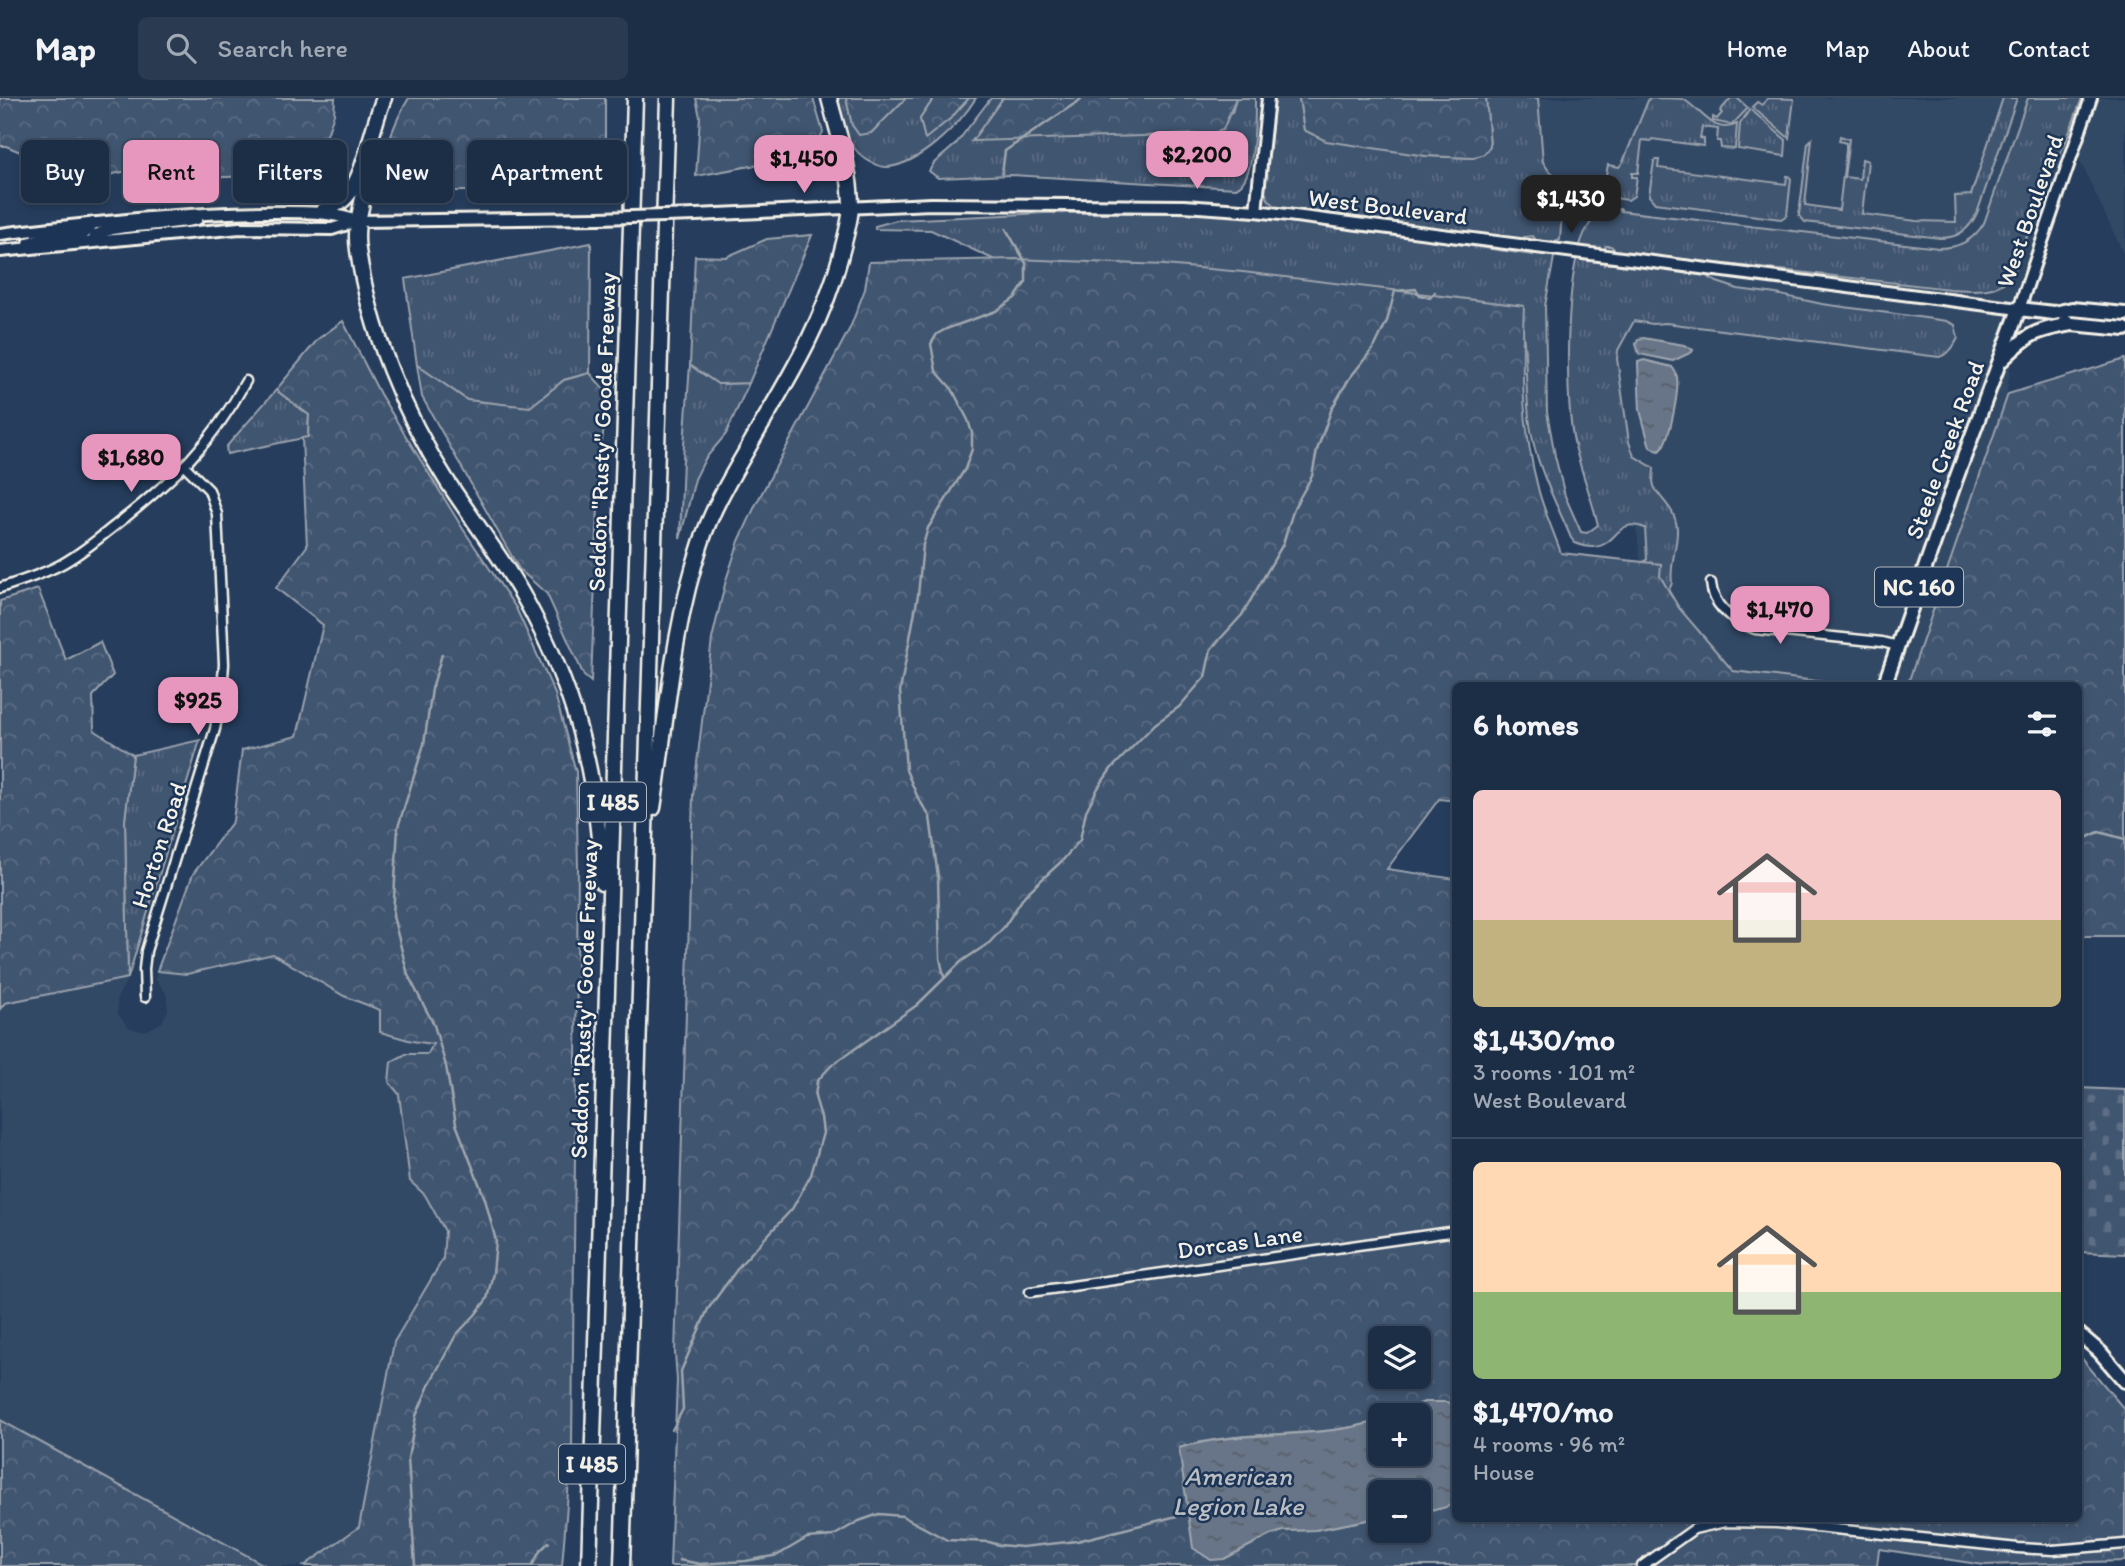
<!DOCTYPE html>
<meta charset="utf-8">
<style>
:root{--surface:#1c2e46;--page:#293a51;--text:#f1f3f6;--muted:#a0a8b3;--line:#3a4a5f;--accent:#e797bd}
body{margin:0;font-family:Itim,sans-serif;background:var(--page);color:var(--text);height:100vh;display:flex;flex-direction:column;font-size:26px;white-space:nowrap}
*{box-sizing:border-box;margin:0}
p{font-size:23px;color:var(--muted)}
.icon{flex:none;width:38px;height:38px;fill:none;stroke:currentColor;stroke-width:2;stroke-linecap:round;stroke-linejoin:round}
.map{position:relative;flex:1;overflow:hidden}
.sheet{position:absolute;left:1452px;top:584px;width:630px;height:840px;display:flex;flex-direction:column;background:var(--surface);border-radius:10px;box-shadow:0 4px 10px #0003,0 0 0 2px var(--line)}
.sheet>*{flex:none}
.guide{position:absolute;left:21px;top:42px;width:665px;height:63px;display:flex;gap:14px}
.fabs{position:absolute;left:1368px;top:1228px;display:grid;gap:14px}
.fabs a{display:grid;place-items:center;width:63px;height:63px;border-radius:10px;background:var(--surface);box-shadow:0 4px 10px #0003,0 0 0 2px var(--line);font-size:35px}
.price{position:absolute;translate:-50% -60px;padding:0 16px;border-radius:14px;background:var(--accent);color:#111;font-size:23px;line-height:46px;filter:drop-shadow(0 2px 4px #0008)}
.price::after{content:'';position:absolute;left:50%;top:42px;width:21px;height:16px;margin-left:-10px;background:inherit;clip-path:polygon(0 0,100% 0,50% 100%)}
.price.selected{background:#222;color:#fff}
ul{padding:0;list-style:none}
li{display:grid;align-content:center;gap:14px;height:371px;padding:0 21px}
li+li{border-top:2px solid var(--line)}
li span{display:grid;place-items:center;height:217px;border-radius:10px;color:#555}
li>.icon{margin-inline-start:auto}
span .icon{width:126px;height:126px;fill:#fffc;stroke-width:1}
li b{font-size:30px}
h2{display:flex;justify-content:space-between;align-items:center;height:84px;padding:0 21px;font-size:30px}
.tag{padding:0 24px;border-radius:10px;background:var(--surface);box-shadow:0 4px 10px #0003,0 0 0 2px var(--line);font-size:24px;line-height:63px}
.tag.selected{background:var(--accent);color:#111}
header{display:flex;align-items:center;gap:42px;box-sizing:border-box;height:98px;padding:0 35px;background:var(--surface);border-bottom:2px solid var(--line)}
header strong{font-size:33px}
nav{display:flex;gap:38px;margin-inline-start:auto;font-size:24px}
.search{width:490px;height:63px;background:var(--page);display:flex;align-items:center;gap:18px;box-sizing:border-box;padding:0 24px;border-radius:10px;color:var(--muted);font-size:26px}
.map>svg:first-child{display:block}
</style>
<header>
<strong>Map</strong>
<div class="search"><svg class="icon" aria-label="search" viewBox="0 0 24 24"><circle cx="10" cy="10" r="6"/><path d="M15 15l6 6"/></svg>Search here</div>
<nav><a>Home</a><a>Map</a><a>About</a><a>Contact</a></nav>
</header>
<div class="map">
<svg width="2125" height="1468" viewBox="0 0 2125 1468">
<defs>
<pattern id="grass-tufts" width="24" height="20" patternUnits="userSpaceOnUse" patternTransform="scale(1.75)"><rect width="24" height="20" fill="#40546f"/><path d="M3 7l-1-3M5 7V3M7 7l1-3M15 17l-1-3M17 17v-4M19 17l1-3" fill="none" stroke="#5c6d84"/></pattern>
<pattern id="forest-crowns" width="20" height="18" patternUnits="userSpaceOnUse" patternTransform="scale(1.75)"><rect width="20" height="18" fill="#40546f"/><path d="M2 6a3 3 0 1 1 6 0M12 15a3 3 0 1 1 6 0" fill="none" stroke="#5c6d84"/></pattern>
<pattern id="cemetery-stones" width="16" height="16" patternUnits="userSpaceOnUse" patternTransform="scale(1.75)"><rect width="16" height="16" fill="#40546f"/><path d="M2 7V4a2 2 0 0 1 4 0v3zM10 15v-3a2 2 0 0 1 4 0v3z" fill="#5c6d84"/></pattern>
<pattern id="water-ripples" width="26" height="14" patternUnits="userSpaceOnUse" patternTransform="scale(1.75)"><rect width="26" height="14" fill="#677588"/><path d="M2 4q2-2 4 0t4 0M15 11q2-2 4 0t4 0" fill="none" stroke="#585e67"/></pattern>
</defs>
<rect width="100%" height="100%" fill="#263d5d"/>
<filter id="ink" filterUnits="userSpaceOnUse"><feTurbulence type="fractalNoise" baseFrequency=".0143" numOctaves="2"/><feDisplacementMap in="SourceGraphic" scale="14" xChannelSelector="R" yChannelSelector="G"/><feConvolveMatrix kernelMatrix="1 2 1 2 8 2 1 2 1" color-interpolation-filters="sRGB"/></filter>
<g filter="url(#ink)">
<!-- built -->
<g fill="#334966">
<polygon points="1252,0 2125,0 2125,159 2075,52 2019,211 1963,588 1657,588 1601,160 1256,113"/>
<polygon points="273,856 344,898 380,912 412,943 433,945 429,956 406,956 389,984 399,996 410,1083 425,1097 445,1133 443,1161 394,1244 359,1429 304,1468 266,1468 0,1322 0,911 4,906 128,880 117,900 118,916 128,929 140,933 148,932 162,924 168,912 166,895 156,882 157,873 187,876"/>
</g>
<!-- grass -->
<g fill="url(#grass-tufts)" stroke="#9aa2ac" stroke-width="2">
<path d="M838 0H846L852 27 871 35 906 0H934L920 21 925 40 951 20 969 0H976C960 26 920 66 888 69 877 70 862 60 855 51 845 39 842 15 838 0Z"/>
<path d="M991 0H1003L973 43 1232 15 1236 0H1255C1255 20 1256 82 1236 90L1011 77 938 80 929 73 934 65 955 47Z"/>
<path d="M1275 0H1299L1304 32 1426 58 1473 60 1484 56 1490 48 1486 0H1538L1543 64 1549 73 1564 83 1560 142 1557 143 1545 208 1547 314 1555 358 1565 398 1581 434 1587 435 1598 427C1591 397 1579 369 1573 339 1565 294 1564 164 1589 127 1597 116 1607 112 1621 111V113L1939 150C1959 150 1974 142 1984 125L2028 0H2082L2066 43 2050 76 2015 171C2002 197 1975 192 1950 191L1646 157 1615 152 1611 148H1606L1604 167 1609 165 1703 176 1717 184 1738 191 1776 196 1822 206 1947 223 1955 227 1958 240C1953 250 1949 256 1939 259L1666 225 1653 226 1634 223 1618 252 1617 261 1629 344 1634 358 1654 370C1654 378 1651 385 1656 392 1664 405 1675 411 1677 430 1678 448 1669 467 1672 485L1669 492 1605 498 1647 461 1645 430C1615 418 1618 449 1592 449 1586 449 1580 447 1575 445L1571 440C1557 406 1537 370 1531 333 1524 294 1528 253 1520 214L995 162 931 132 875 131V128L897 122 1045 115H1217L1355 131 1533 157 1535 141 1533 138 1524 139 1523 141 1500 139 1276 109 1268 101 1265 93Z"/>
<path d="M1649 0C1658 0 1675 0 1683 1 1701 11 1714 38 1737 26L1735 51 1721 50 1720 43H1717L1718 31 1702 29 1700 40 1704 41V48L1652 41 1651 43 1642 42 1638 75H1632V79H1637L1634 98 1628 102 1607 99 1598 93V88L1605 81 1608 67 1619 69 1623 64Z"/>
<polygon points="1731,0 1737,0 1748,10 1732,27 1713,23 1713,19 1717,21 1722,15 1720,13"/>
<polygon points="1768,0 1794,1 1789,40 1752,9 1757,4 1762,7"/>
<path d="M2003 0H2017L1977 115C1969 132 1958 140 1940 140L1805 124 1799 117 1808 45 1812 41 1805 107 1839 112 1846 52V45L1839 43 1840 38 1849 41 1844 79 1860 81 1862 61 1868 63 1862 116 1916 123 1956 124 1955 98 1971 97Z"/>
<polygon points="1750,11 1786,42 1785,58 1738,51 1740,26"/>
<polygon points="1656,62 1659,62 1658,70 1786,86 1787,78 1789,78 1791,81 1787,117 1781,121 1655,105 1649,98 1654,63"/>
<polygon points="591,145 590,275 564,282 530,310 467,302 417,267 405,181"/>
<polygon points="690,267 718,286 749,285 726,336 705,361 695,381 680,441 683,360"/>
<polygon points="276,292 309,317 308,339 227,356 226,349"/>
<polygon points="200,642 128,880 125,722 133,657"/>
</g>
<!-- forest -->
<g fill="url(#forest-crowns)" stroke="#9aa2ac" stroke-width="2" fill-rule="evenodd">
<polygon points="0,0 335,0 334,16 321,55 289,56 274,69 252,78 201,80 156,72 127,73 95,80 47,65 6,48 0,48"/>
<path d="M409 0H605V78L599 84 483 93H403L391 90C378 61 394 24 409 0Z"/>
<polygon points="696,0 813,0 823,34 811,57 696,78 700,19"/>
<polygon points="846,0 906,0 871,35 859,37 852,27"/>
<polygon points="934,0 969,0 951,20 925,41 920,21"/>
<polygon points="1003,0 1236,0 1223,32 1209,36 972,43"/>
<polygon points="1299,0 1486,0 1490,48 1484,56 1473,60 1426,58 1326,43 1304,32"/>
<polygon points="812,137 749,285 718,286 690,267 695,158 726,159 767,141"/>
<path d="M1016 161 1164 167 1243 174 1524 208C1521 274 1522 330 1539 394 1545 415 1554 435 1561 455L1661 466 1660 478 1679 510 1733 573 1858 588H1456V703L1439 701 1387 771 1456 781V1309C1432 1297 1405 1318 1381 1318V1322C1315 1343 1245 1329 1179 1350L1218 1461H1224L1270 1437 1283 1433 1315 1432 1367 1422 1381 1417V1433H1419V1409C1435 1413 1442 1412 1456 1404V1421H2079V1257L2125 1312V1463L1984 1467 1879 1451 1877 1468H670L677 1282 675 1255 693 698 712 541 726 482 739 443 756 406 850 230 865 191 869 164ZM1381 1241H1419V1279H1381Z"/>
<polygon points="343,223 380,296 463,431 516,510 555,596 576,674 578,770 572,1346 562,1468 304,1468 359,1429 394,1244 443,1161 445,1133 425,1097 410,1083 399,996 389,984 391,964 406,956 428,956 433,946 412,943 380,934 380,912 344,898 273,856 187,876 157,873 193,776 233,723 242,652 297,638 323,527 276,490 307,448 302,340 308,339 309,317 276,292 318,241"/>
<polygon points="2125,261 2125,838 2079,838 2079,588 1907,588 2008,296"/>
<polygon points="417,267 467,302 530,309 564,282 590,275 609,297 600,356 591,584 584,578 547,496 519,471 422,299"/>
<polygon points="38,491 66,562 100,544 113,577 93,598 94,632 133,657 125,722 128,880 5,905 0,911 0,503"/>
<polygon points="0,1322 266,1468 0,1468"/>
</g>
<!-- cemetery -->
<polygon fill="url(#cemetery-stones)" stroke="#9aa2ac" stroke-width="2" points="2079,990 2125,992 2125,1156 2079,1154"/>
<!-- water -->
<g fill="url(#water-ripples)" stroke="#9fa7ae" stroke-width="2">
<polygon points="1643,240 1684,247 1693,252 1692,254 1673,263 1639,256 1636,246 1638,241"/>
<path d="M1644 262 1672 269C1675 273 1676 273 1677 279 1679 293 1670 345 1659 353L1650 349 1640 312 1638 267V264Z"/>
<path d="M1424 1304H1447L1456 1309V1404C1442 1412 1435 1413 1419 1409V1395H1381V1417L1367 1422 1315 1432 1283 1433 1270 1437 1224 1461 1211 1462 1193 1450 1179 1350C1245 1330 1314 1343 1381 1322V1356H1419V1318H1390Z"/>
</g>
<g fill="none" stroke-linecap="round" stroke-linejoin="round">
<!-- stream -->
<g stroke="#9fa7ae" stroke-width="2.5">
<polyline points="1002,75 1005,53 1083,0"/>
<polyline points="2079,743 2099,734 2125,741"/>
<polyline points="944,879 940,860 938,779 930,719 918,700 906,672 900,593 918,497 923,447 928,430 965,371 972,351 972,335 968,322 952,291 936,273 931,246 937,236 946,231 996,213 1015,200 1026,184 1026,165 1006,131"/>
<polyline points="672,1332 683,1311 681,1273 708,1211 741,1166 792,1111 811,1077 823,1035 821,1019 815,999 817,983 832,967 917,907 962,863 989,845 1004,829 1025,797 1063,762 1080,742 1086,713 1098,690 1111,671 1155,626 1179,609 1205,579 1211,551 1242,517 1283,446 1294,410 1312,378 1317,352 1332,310 1349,281 1375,248 1387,223 1395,193 1416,191 1420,197 1430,200 1435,194"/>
<polyline points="679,1462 700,1466 746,1463 778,1457 807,1440 833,1438 859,1423 879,1416 902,1418 947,1442 989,1444 999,1447 1022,1449 1077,1443 1189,1415"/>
<polyline points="415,1468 408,1360 416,1318 430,1285 456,1237 475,1217 487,1201 493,1175 496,1143 485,1101 456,1026 446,968 434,927 408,877 393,818 398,729 424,646 432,591 442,556"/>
<polyline points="532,1468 540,1453 549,1444"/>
</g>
<!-- street casing -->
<g stroke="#f4f1e8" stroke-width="13">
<g id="street">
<path d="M1711 485C1713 510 1733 523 1755 531L1882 544 1898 548"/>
<path d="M0 490C21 483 41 477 60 467 81 456 99 440 117 426 173 382 212 346 246 283"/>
<polyline points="145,899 144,871 146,853 215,631 222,593 224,566 217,416 209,392 185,368"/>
<polyline points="1030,1194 1456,1133"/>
<polyline points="1642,1468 1694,1431 1725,1424 1777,1425 2018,1450 2053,1452 2125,1446"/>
</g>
</g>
<!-- secondary casing -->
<g stroke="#f4f1e8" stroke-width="16">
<g id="secondary">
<polyline points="1256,113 1268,0"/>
<polyline points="696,117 931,106 1184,108 1256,113 2019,211 2091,0"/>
<path d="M0 136C87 126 174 115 262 114 294 114 325 112 357 123"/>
<path d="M93 143 96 137C117 125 170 128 197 121"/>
<polyline points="29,145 42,140 83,136 88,133 93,125"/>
<polyline points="0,153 240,130 332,131 357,123 599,120"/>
</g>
</g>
<!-- primary casing -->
<g stroke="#f4f1e8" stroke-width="18">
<g id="primary">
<polyline points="2066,223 2072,226 2125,231"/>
<path d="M2002 262C2028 236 2035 232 2072 226"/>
<polyline points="1884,588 1956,381 2019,211 2054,215 2072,211 2125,216"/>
<polyline points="2079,1236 2100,1254 2125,1283"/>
</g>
</g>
<!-- highway casing -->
<g stroke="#f4f1e8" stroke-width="19">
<g id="highway">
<path d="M364 63C364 75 365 88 363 100 359 119 355 133 358 152 369 231 404 316 447 383 476 427 509 469 533 516 579 604 598 686 602 785"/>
<path d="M323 113C331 109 340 106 346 99 365 79 372 27 384 0"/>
<path d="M653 710C667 621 672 531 701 445 712 411 730 381 748 350 783 289 822 229 840 160 844 144 850 125 851 109 851 72 838 35 829 0"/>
<polyline points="589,1468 635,0"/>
<polyline points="622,1468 668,0"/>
</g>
</g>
<!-- street -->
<use href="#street" stroke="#1d3557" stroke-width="8"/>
<!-- secondary -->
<use href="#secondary" stroke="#1d3557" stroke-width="10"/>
<!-- primary -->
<use href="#primary" stroke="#1d3557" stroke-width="12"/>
<!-- highway -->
<use href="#highway" stroke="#1d3557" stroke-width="14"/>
<!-- secondary-bridge casing -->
<g stroke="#f4f1e8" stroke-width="16" stroke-linecap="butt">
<polyline id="secondary-bridge" points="599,120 696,117"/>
</g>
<!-- secondary-bridge -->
<use href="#secondary-bridge" stroke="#1d3557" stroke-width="10"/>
</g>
</g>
<g text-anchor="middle" stroke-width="5" stroke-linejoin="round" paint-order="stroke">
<!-- shield labels -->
<g fill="#1d3557" stroke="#b4b9bc" stroke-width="2">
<rect x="1875" y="469.5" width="88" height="39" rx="5"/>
<rect x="580" y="684.5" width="66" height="39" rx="5"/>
<rect x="559" y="1346.5" width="66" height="39" rx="5"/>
</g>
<g font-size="23" font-weight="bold" fill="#f4f1e8">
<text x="1919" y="497">NC 160</text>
<text x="613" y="712">I 485</text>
<text x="592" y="1374">I 485</text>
</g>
<!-- street labels -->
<g font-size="24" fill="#f4f1e8" stroke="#1d3557">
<text transform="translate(1388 109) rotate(7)" y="8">West Boulevard</text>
<text transform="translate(2030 113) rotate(-71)" y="8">West Boulevard</text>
<text transform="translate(602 334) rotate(-88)" y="8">Seddon "Rusty" Goode Freeway</text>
<text transform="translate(1945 352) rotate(-70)" y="8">Steele Creek Road</text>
<text transform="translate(159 747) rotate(-72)" y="8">Horton Road</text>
<text transform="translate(584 901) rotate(-88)" y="8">Seddon "Rusty" Goode Freeway</text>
<text transform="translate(1240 1144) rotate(-8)" y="8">Dorcas Lane</text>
</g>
<!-- water labels -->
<g font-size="26" font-style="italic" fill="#bcbfc2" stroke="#1d3557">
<text x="1238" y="1387">American<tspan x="1238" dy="30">Legion Lake</tspan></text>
</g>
</g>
</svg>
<div class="fabs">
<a><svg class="icon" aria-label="layers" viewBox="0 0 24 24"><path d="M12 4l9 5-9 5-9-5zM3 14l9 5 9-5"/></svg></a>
<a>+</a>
<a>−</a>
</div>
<b class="price" style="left:1197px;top:93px">$2,200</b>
<b class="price" style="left:804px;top:97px">$1,450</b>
<b class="price selected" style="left:1571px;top:137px">$1,430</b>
<b class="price" style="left:131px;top:396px">$1,680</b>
<b class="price" style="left:1780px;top:548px">$1,470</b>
<b class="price" style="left:198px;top:639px">$925</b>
<div class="guide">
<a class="tag">Buy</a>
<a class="tag selected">Rent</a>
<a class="tag">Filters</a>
<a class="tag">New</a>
<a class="tag">Apartment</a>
</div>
<section class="sheet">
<h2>6 homes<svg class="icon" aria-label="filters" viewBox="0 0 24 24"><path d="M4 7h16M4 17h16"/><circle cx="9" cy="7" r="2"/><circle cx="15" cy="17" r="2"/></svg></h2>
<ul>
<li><span style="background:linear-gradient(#f6c9c9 60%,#c2b280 0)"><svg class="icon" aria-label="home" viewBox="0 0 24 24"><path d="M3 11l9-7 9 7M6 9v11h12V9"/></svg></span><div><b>$1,430/mo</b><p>3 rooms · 101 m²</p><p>West Boulevard</p></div></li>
<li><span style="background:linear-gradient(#ffd9b3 60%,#8fb573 0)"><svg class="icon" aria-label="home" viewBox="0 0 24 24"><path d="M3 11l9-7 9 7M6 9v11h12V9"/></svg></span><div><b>$1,470/mo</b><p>4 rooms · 96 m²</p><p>House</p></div></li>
</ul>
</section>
</div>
